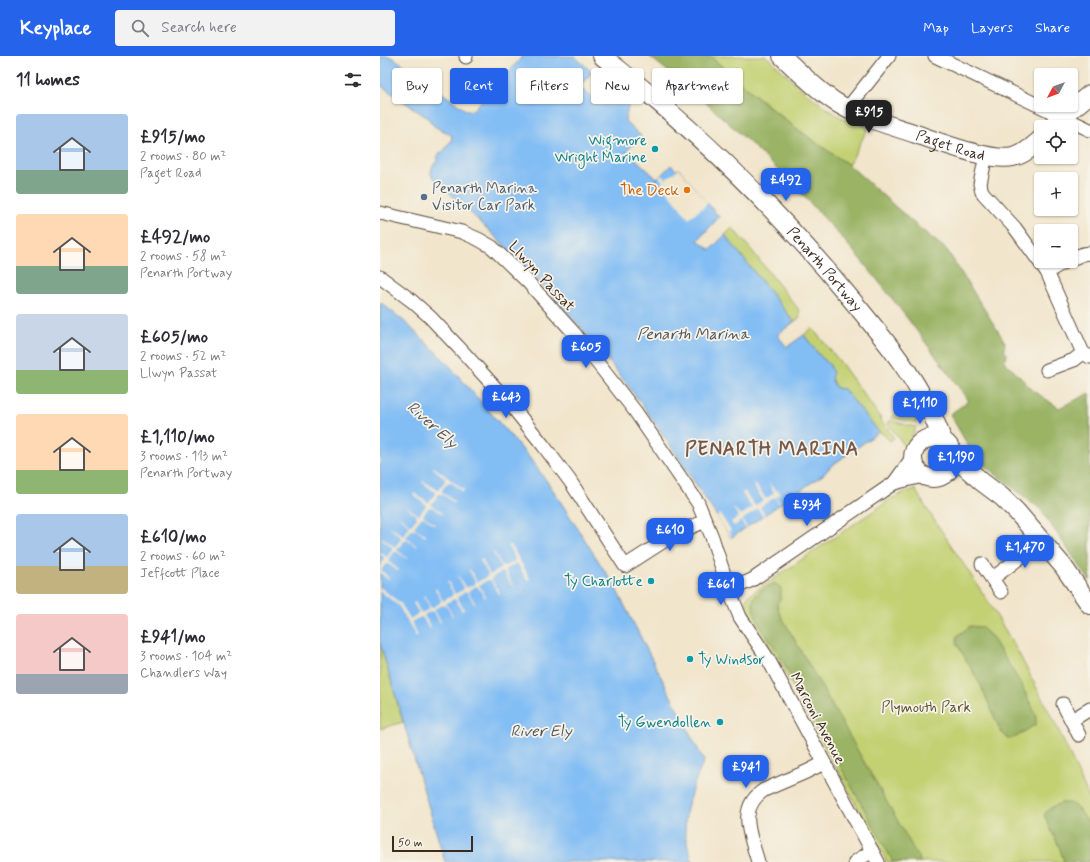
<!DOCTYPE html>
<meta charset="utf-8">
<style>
:root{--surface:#fff;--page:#f2f2f3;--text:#2b2b33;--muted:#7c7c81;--accent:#2563eb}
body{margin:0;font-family:Mynerve,sans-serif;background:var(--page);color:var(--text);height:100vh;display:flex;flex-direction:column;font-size:15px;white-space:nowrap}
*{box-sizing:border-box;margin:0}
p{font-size:13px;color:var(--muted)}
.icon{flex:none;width:22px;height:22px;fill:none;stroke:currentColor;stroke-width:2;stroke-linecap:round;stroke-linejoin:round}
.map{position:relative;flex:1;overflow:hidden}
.sheet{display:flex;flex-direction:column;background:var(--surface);width:380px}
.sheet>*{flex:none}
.hud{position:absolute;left:12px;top:12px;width:380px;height:36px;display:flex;gap:8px}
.needle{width:26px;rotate:229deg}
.fabs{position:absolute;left:654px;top:12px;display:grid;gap:8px}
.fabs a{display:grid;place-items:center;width:44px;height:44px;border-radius:4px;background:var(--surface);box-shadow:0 1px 3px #0004;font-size:20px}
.scale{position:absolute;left:12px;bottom:10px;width:81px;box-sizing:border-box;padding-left:4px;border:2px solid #3b2a1e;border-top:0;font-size:11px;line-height:14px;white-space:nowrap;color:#3b2a1e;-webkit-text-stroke:3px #f7f3e8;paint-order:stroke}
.price{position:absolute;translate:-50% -34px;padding:0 9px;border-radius:8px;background:var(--accent);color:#fff;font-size:13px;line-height:26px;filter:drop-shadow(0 1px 2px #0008)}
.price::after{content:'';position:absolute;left:50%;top:24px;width:12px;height:9px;margin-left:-6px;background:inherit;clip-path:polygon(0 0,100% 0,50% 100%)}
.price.on{background:#222;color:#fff}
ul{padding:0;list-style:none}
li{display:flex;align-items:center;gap:12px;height:100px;padding:0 16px}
li span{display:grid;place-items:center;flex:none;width:112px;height:80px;border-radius:4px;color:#555}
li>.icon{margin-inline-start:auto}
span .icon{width:48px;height:48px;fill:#fffc;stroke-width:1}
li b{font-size:17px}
h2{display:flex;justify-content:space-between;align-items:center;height:48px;padding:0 16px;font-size:17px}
.chip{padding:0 14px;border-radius:4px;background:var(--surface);box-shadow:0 1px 3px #0004;font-size:14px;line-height:36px}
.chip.on{background:var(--accent);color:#fff}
header{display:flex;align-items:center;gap:24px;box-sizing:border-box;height:56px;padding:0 20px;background:var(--accent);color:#fff}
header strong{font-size:19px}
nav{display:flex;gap:22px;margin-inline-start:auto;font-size:14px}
.search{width:280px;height:36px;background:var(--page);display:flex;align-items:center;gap:10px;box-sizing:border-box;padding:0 14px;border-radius:4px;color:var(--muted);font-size:15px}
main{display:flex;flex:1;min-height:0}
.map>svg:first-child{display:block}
</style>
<header>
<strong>Keyplace</strong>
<div class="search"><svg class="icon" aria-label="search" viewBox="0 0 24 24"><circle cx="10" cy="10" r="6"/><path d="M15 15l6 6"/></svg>Search here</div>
<nav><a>Map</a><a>Layers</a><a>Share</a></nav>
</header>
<main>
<section class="sheet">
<h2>11 homes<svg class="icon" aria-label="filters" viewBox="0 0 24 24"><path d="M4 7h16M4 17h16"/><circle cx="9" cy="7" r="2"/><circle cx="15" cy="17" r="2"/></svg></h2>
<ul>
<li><span style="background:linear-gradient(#a9c7e8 70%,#7fa58c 0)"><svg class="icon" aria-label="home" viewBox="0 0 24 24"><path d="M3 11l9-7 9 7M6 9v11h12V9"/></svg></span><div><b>£915/mo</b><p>2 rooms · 80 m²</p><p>Paget Road</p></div></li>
<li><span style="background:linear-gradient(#ffd9b3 65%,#7fa58c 0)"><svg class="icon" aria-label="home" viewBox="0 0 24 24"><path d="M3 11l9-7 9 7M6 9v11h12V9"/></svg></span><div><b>£492/mo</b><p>2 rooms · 58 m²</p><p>Penarth Portway</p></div></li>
<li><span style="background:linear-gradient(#c9d6e8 70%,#8fb573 0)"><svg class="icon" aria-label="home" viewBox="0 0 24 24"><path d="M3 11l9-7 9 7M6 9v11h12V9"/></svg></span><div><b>£605/mo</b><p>2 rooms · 52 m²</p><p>Llwyn Passat</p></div></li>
<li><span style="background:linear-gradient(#ffd9b3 70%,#8fb573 0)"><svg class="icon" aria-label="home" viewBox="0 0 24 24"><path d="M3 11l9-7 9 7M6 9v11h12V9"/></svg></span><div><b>£1,110/mo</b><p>3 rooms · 113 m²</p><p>Penarth Portway</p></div></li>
<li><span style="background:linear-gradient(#a9c7e8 65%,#c2b280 0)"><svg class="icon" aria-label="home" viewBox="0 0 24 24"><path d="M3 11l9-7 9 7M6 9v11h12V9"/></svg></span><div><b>£610/mo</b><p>2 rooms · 60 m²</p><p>Jeffcott Place</p></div></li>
<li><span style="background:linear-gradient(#f6c9c9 75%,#9aa5b1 0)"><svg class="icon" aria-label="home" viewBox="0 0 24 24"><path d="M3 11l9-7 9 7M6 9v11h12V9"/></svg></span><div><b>£941/mo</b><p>3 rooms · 104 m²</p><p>Chandlers Way</p></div></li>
</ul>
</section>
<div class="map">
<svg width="710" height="806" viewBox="0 0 710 806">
<rect width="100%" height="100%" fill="#f7f3e8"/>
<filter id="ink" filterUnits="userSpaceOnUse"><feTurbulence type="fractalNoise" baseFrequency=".025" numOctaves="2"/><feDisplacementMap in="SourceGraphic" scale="8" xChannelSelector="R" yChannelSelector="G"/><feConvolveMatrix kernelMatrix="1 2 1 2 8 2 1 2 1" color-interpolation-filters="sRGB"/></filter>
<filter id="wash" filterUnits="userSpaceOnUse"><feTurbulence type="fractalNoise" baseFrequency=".012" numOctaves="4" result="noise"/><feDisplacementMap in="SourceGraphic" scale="16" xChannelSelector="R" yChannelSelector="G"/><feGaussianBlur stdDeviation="0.9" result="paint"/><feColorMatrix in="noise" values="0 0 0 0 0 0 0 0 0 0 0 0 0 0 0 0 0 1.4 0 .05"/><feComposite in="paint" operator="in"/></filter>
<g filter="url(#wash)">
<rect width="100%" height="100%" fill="#f1e5cb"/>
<!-- green -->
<g fill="#c3d173" stroke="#7f7e48">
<path d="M330 0H386C407 19 428 40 452 56 463 63 476 67 488 72L469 109C419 77 375 39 330 0Z"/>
<polygon points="352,172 369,191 419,254 420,262 414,266 345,179"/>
<polygon points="432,272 461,307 500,361 501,366 503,367 514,382 510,385 503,378 499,376 464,333 456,332 452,325 451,320 453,318 450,309 440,300 424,279"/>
<polygon points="534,341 538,351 536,367 511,362"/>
<polygon points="511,365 536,371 527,393 508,368 508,366"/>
<circle cx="554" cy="400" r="8"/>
<polygon points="535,433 547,453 608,545 638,596 679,675 710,744 710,806 507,806 400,607 384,582 369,560 365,544 368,540 511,443 523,437"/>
<polygon points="0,587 23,666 0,673"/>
</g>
<!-- forest -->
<g fill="#9ab365" stroke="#6a6e42">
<path d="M269 0H330L383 46 422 77 469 109 537 170 567 194 625 286 624 294 627 299 624 305 654 335 679 352 710 337V525L660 453 595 402 570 358 589 345C548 290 508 234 463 183 404 116 339 55 269 0Z"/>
<path d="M394 527 401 532V542L397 547 399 556 541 806H513L397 595C389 582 362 551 378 537 382 533 389 530 394 527Z"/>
<polygon points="590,570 601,571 612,581 641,628 656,659 656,668 636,681 628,683 621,676 601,630 577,588 577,580"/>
<polygon points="680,747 690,747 699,753 710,770 710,806 684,806 680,793 664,759 669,753"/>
</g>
<!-- water -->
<g fill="#82bdf4" stroke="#5e7489">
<path d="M0 0H9L18 5 87 55 93 54 143 0H194L212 16 200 30 211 41 227 25 249 46 245 65 261 80 247 95 277 123 291 109 296 114 299 113 339 161 318 184 330 194 345 179 414 266 397 279 407 291 424 279 440 300 450 309 453 318 451 320 452 325 456 332 464 333 499 376 451 410 444 418 351 482C317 430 284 377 246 327 188 252 122 184 52 121 49 113 54 109 58 103L57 102 60 96 62 97 71 85 72 80C65 73 53 74 49 63L0 29Z"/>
<path d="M0 246 25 266 68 308 148 400 171 431 235 531 324 705C314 727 305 748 305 773 305 783 310 796 312 806H65L0 587Z"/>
</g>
<!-- pier -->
<g fill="#f1e5cb">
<polygon points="299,113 328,147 309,163 281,127 283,125 279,121 281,119 286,123"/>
<polygon points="54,411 84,434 83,436 71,426 67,427 62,434 62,436 75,446 74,447 62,438 59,438 51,449 63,457 62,458 52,451 49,451 43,459 55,468 54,469 44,461 41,462 34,471 46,479 45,481 35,473 32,473 26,481 37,490 37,491 27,484 24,484 17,494 28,503 27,503 17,496 14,496 8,505 19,514 18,515 8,508 6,508 1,514 9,522 8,523 0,517 0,510 4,504 4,501 0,498 0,496 7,501 12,494 12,491 2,483 3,482 15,491 21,483 20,480 10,472 11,471 23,480 29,472 29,469 19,461 19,460 31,469 37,462 36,459 26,451 27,451 39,459 46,450 45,448 33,438 34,437 48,447 55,438 55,436 42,426 43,425 58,434 65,425 65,422 53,412"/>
<polygon points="388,426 395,434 397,435 398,434 400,438 396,441 401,448 400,449 395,441 380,451 385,459 383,460 378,453 362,464 367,471 366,472 361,465 354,470 351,466 359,461 352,451 361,459 372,452 362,437 364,435 375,450 383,444 373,429 375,428 386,443 394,437"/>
<polygon points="340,458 351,475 349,476 352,482 351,482 337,461"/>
<polygon points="131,489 150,523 147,524 137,507 125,514 133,530 132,530 124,517 121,516 111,522 120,537 118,538 111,524 108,524 99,529 106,541 105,542 98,531 96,530 88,535 95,547 94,548 88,537 85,536 77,541 84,554 82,555 76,544 74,543 66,547 73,560 72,560 66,549 63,549 54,553 61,566 60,567 54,556 51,555 44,559 51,572 49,573 43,562 41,561 31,566 38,580 36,581 19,550 0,535 0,531 21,548 30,563 39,557 33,547 35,546 41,557 48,554 49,550 43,540 44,539 51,552 60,547 61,544 55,533 56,532 63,545 72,540 73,537 67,526 68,525 75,538 83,534 84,531 77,520 78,520 86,532 94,528 95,525 89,514 90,513 97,526 107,521 108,518 100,504 102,503 110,519 120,513 121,510 113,497 114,496 123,511 134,506 135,502 128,490"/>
</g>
</g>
<g filter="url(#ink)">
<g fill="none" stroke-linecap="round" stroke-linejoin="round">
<!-- street casing -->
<g stroke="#564638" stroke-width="15">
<g id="street">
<polyline points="555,0 710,74"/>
<polyline points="86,1 86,0"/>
<polyline points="467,53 509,0"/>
<polyline points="606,99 600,128 602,136 635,172 667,216 703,297 710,301"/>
<polyline points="0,157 82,176 98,183 112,191 147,225 194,277 255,355 318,447 332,481 349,534 360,561 388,603 498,806"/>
<polyline points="691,203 703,198 710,197"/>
<polyline points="667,216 686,205"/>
<polyline points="0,221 32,245 50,261 83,296 130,348 163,389 190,425 245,510 295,478 325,465"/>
<polyline points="667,314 694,304 703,297"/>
<polyline points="514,427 532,402"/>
<polyline points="602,508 621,536"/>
<polyline points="613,522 662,485"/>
<polyline points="349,534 372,524 514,427 543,420"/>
<polyline points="683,648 699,679"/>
<polyline points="692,664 710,653"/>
<path d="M378 806C371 780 356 753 384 734L426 716 444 707"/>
<polyline points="475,806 492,795"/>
</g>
</g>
<!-- secondary casing -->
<g stroke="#564638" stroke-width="20">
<g id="secondary">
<path id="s1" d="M222 0C312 70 394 150 466 237 503 281 543 328 562 383"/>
<path id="s2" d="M402 0C419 16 437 34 457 47 481 62 510 69 536 78 559 86 611 106 633 101 644 99 653 90 661 83"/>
<polyline points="672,71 675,67 710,38"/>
<circle cx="553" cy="402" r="20"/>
<polyline points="573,400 602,426 622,441 637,456 683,510 710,549"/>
</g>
</g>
<!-- street -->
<use href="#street" stroke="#fff" stroke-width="13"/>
<!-- secondary -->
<use href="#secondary" stroke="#fff" stroke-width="18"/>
</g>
</g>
<!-- markers -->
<g fill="#0f9aa8" stroke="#f7f3e8" stroke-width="1.5">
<circle cx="275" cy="93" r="4"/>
<circle cx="271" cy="525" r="4"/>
<circle cx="310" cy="603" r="4"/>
<circle cx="340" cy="666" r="4"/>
</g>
<circle fill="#e8710a" stroke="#f7f3e8" stroke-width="1.5" cx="307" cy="134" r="4"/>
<circle fill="#5c6f8a" stroke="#f7f3e8" stroke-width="1.5" cx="44" cy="141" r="4"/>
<g text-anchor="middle" stroke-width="3.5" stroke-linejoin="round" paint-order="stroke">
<!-- culture labels -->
<g font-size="15" fill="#0d838f" stroke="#f7f3e8" text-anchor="end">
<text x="267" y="89">Wigmore<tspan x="267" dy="17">Wright Marine</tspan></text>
<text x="263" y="530">Ty Charlotte</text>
<text x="318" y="608" text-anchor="start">Ty Windsor</text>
<text x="332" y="671">Ty Gwendollen</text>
</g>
<!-- street labels -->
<g font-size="15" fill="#3b2a1e" stroke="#f7f3e8">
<text dy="5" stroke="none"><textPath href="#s2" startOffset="194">Paget Road</textPath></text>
<text dy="5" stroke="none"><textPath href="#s1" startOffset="309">Penarth Portway</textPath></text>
<text transform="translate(162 220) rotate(47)" y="5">Llwyn Passat</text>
<text transform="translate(438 662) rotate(62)" y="5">Marconi Avenue</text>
</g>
<!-- service labels -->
<g font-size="15" fill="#4e5e75" stroke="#f7f3e8" text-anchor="start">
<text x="52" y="137">Penarth Marina<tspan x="52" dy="17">Visitor Car Park</tspan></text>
</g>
<!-- food labels -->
<g font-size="15" fill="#c56008" stroke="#f7f3e8" text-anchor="end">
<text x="299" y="139">The Deck</text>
</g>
<!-- park labels -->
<g font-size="15" fill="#5d5433" stroke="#f7f3e8">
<text x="546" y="656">Plymouth Park</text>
</g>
<!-- water labels -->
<g font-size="16" font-style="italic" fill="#50565e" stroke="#f7f3e8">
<text x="313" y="283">Penarth Marina</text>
<text transform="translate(53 368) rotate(42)" y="6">River Ely</text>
<text x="161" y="680">River Ely</text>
</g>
<!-- district labels -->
<g font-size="19" font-weight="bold" letter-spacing="1" fill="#77594c" stroke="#f7f3e8">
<text x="392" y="399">PENARTH MARINA</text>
</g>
</g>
</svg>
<div class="fabs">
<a><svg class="needle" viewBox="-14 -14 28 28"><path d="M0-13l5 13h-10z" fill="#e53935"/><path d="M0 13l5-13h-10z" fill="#7c7c81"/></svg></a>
<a><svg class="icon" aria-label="locate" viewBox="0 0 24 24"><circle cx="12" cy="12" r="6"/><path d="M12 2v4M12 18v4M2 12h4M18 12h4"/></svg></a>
<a>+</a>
<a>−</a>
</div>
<div class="scale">50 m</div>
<b class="price on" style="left:489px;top:78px">£915</b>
<b class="price" style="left:406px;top:146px">£492</b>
<b class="price" style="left:206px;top:313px">£605</b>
<b class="price" style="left:126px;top:363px">£643</b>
<b class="price" style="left:540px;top:369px">£1,110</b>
<b class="price" style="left:576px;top:423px">£1,190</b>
<b class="price" style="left:427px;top:471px">£934</b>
<b class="price" style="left:290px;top:496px">£610</b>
<b class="price" style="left:645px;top:513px">£1,470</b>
<b class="price" style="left:341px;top:550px">£661</b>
<b class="price" style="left:366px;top:733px">£941</b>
<div class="hud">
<a class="chip">Buy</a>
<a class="chip on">Rent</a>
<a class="chip">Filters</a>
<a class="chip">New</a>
<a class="chip">Apartment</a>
</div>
</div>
</main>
